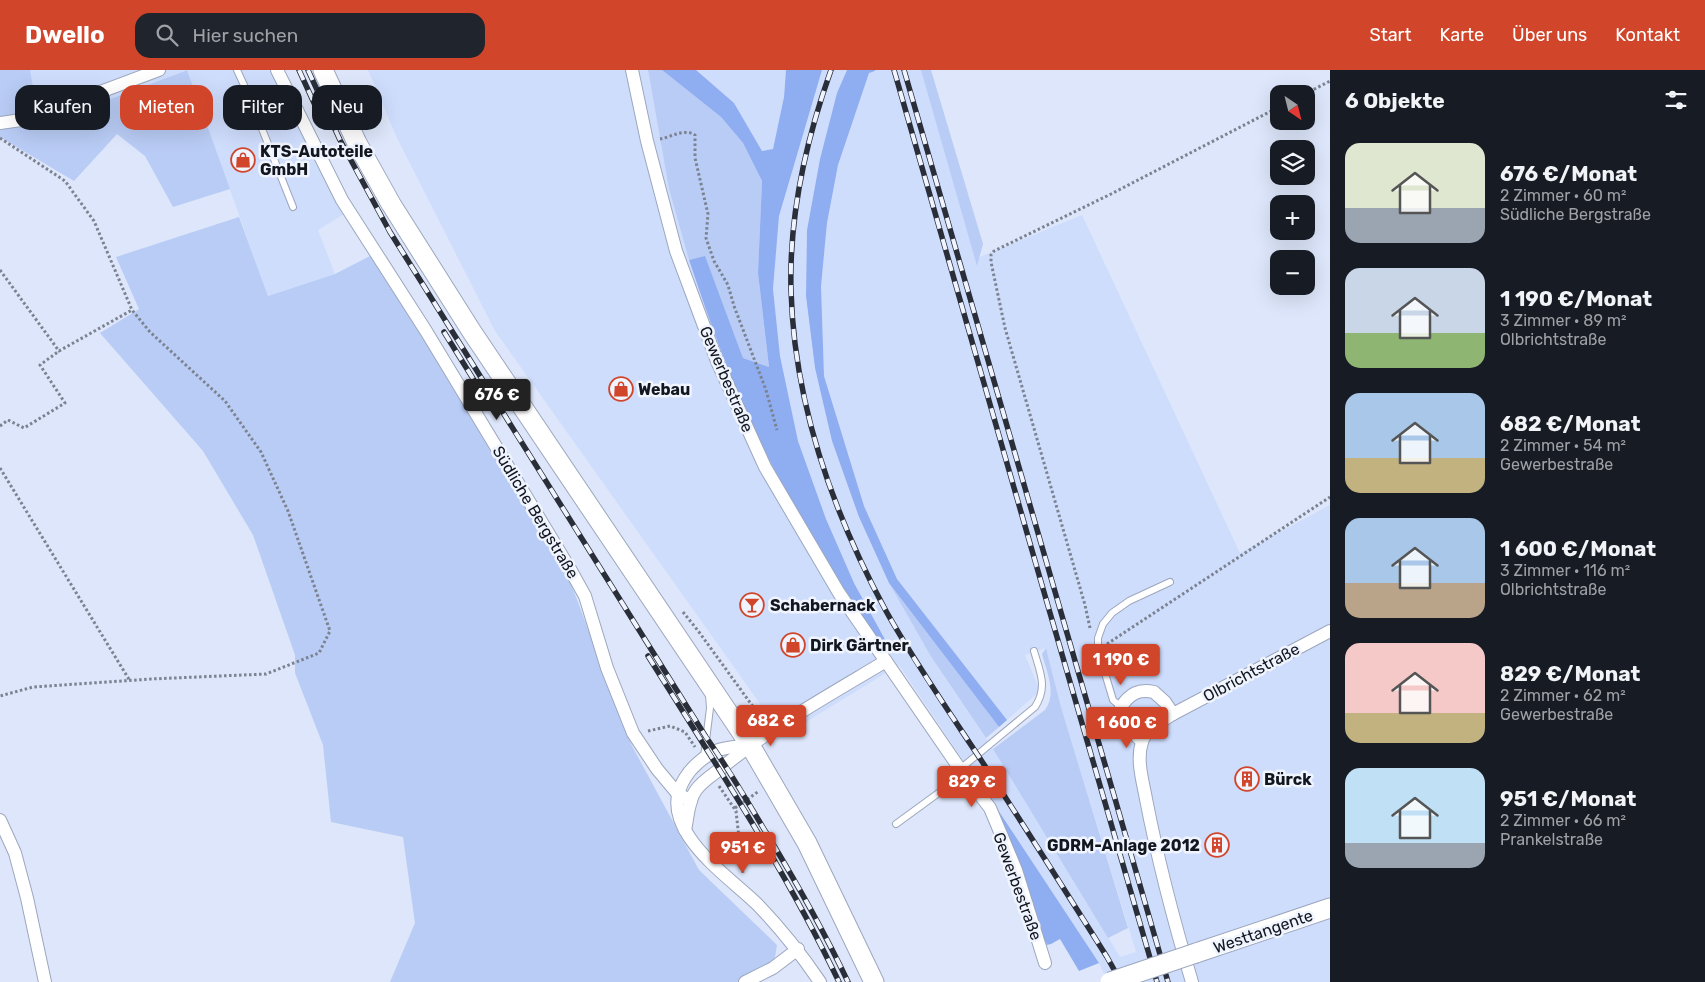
<!DOCTYPE html>
<html lang="de">
<meta charset="utf-8">
<style>
:root{--surface:#171b24;--page:#20242c;--text:#f1f3f6;--muted:#9ea1a6;--accent:#d1462b}
body{margin:0;font-family:Rubik,sans-serif;background:var(--page);color:var(--text);height:100vh;display:flex;flex-direction:column;font-size:19px;white-space:nowrap}
*{box-sizing:border-box;margin:0}
p{font-size:16px;color:var(--muted)}
.icon{flex:none;width:28px;height:28px;fill:none;stroke:currentColor;stroke-width:2;stroke-linecap:round;stroke-linejoin:round}
.map{position:relative;flex:1;overflow:hidden}
.panel{display:flex;flex-direction:column;background:var(--surface);width:375px}
.panel>*{flex:none}
.banner{position:absolute;left:15px;top:15px;width:475px;height:45px;display:flex;gap:10px}
.needle{width:32px;rotate:145deg}
.fabs{position:absolute;left:1270px;top:15px;display:grid;gap:10px}
.fabs a{display:grid;place-items:center;width:45px;height:45px;border-radius:10px;background:var(--surface);box-shadow:0 5px 20px #0002;font-size:25px}
.price{position:absolute;translate:-50% -42px;padding:0 11px;border-radius:5px;background:var(--accent);color:#fff;font-size:16px;line-height:32px;filter:drop-shadow(0 1px 2px #0008)}
.price::after{content:'';position:absolute;left:50%;top:30px;width:15px;height:11px;margin-left:-8px;background:inherit;clip-path:polygon(0 0,100% 0,50% 100%)}
.price.on{background:#222;color:#fff}
ul{padding:0;list-style:none}
li{display:flex;align-items:center;gap:15px;height:125px;padding:0 15px}
li span{display:grid;place-items:center;flex:none;width:140px;height:100px;border-radius:15px;color:#555}
li>.icon{margin-inline-start:auto}
span .icon{width:60px;height:60px;fill:#fffc;stroke-width:1}
li b{font-size:21px}
h2{display:flex;justify-content:space-between;align-items:center;height:60px;padding:0 15px;font-size:21px}
.tag{padding:0 18px;border-radius:15px;background:var(--surface);box-shadow:0 5px 20px #0002;font-size:18px;line-height:45px}
.tag.on{background:var(--accent);color:#fff}
header{display:flex;align-items:center;gap:30px;box-sizing:border-box;height:70px;padding:0 25px;background:var(--accent);color:#fff}
header strong{font-size:24px}
nav{display:flex;gap:28px;margin-inline-start:auto;font-size:18px}
.search{width:350px;height:45px;background:var(--page);display:flex;align-items:center;gap:12px;box-sizing:border-box;padding:0 18px;border-radius:15px;color:var(--muted);font-size:19px}
main{display:flex;flex:1;min-height:0}
.map>svg:first-child{display:block}
</style>
<header>
<strong>Dwello</strong>
<div class="search"><svg class="icon" aria-label="search" viewBox="0 0 24 24"><circle cx="10" cy="10" r="6"/><path d="M15 15l6 6"/></svg>Hier suchen</div>
<nav><a>Start</a><a>Karte</a><a>Über uns</a><a>Kontakt</a></nav>
</header>
<main>
<div class="map">
<svg width="1330" height="912" viewBox="0 0 1330 912">
<rect width="100%" height="100%" fill="#dde6fa"/>
<!-- built -->
<g fill="#cfddfd">
<polygon points="30,0 186,0 92,36 40,53"/>
<polygon points="187,0 277,0 344,144 318,160 335,204 268,226"/>
<polygon points="368,0 648,0 669,119 689,190 730,304 887,573 854,513 826,449 798,371 780,286 773,219 779,146 820,6 822,0 847,0 837,24 820,89 807,160 806,226 815,298 832,371 859,447 889,513 930,585 993,679 1120,887 1136,882 1061,637 1046,578 1025,585 1040,621 1007,650 897,509 864,436 824,306 821,216 827,153 838,95 869,2 875,2 875,0 922,0 977,188 1082,145 1240,483 1330,435 1330,912 1108,912 1099,893 899,595 783,666 495,261 397,68"/>
<polygon points="696,0 786,0 784,27 773,79 762,81 734,33"/>
</g>
<!-- green -->
<g fill="#b9ccf5">
<polygon points="0,0 30,0 40,53 92,36 187,0 230,119 173,137 145,86 117,64 74,111 0,67"/>
<polygon points="648,0 662,0 721,47 743,73 762,111 758,203 769,297 743,288 705,187 689,190 669,119"/>
<polygon points="921,0 931,0 983,174 977,196"/>
<polygon points="239,147 268,226 335,204 374,184 442,285 570,511 631,674 699,800 777,875 774,893 739,912 390,912 415,853 403,767 331,752 323,675 295,603 295,585 253,465 203,381 100,263 139,239 116,187"/>
<polygon points="889,513 999,657 986,668 930,585"/>
<path d="M1046 578 1061 637 1128 858 1108 868 993 679 1045 640C1057 623 1047 603 1042 584Z"/>
</g>
<!-- forest -->
<g fill="#8fadf1">
<path d="M662 0H696L734 33 762 81 773 79 784 27 786 0H822L779 146 773 219 780 286 798 371 826 449 854 513 887 573 881 575C821 491 770 400 730 304 715 267 702 228 689 190L705 186 743 288 769 297 758 203 762 111 743 73 721 47Z"/>
<polygon points="847,0 875,0 875,1 869,3 838,95 827,153 821,216 824,306 864,436 897,509 1007,650 999,657 889,513 859,447 832,371 815,298 806,226 807,160 820,89 837,23"/>
<polygon points="994,734 1099,893 1079,901 1060,869 1051,874 1047,875 1042,864"/>
</g>
<g fill="none" stroke-linecap="round" stroke-linejoin="round">
<!-- service casing -->
<g stroke="#9ca7be" stroke-width="8">
<g id="service">
<polyline points="237,0 249,26 293,137"/>
<polyline points="1121,637 1113,630 1098,580 1098,568 1103,554 1112,543 1129,531 1170,512"/>
<polyline points="704,687 710,638 709,625"/>
<path d="M896 754 944 719 960 699 1035 637C1048 617 1040 602 1034 581"/>
</g>
</g>
<!-- minor casing -->
<g stroke="#9ca7be" stroke-width="14">
<g id="minor">
<polyline points="277,0 342,130 426,261 570,499 585,526 607,598 633,663 657,699 677,723 691,731"/>
<polyline points="632,0 647,71 676,181 717,291 765,397 839,523 960,699 990,738 1016,800 1045,893"/>
<polyline points="0,53 28,49 159,0"/>
<path d="M1142 671C1129 661 1124 653 1121 637 1130 623 1139 619 1154 622L1165 632 1173 644"/>
<path d="M750 675C739 677 725 677 716 681 704 686 691 698 685 708 653 758 729 806 758 835 781 859 801 884 820 912"/>
<polyline points="0,750 15,783 27,828 45,912"/>
<path d="M685 760C688 747 688 731 696 720 703 710 716 703 725 695 775 655 831 624 886 591"/>
<polyline points="745,912 773,898 798,879"/>
<path d="M1192 912C1174 852 1158 791 1146 729 1143 712 1136 690 1142 672 1146 659 1162 651 1173 644L1330 561"/>
</g>
</g>
<!-- primary casing -->
<g stroke="#9ca7be" stroke-width="21">
<g id="primary">
<polyline points="323,0 357,73 391,134 472,262 750,675 807,773 874,912"/>
<polyline points="1196,883 1330,838"/>
</g>
</g>
<!-- path -->
<g stroke="#7b8290" stroke-width="3" stroke-dasharray="2.5 2.5" stroke-linecap="butt">
<polyline points="1305,24 1330,11"/>
<polyline points="0,68 65,111 94,151 132,240 150,262 225,331 261,382 288,441 330,561 319,583 266,604 151,609 33,617 0,626"/>
<path d="M660 69C671 67 685 58 695 65V88L708 144 706 168 714 191 728 215 734 236 766 320 777 360"/>
<polyline points="0,200 59,281 132,240"/>
<polyline points="0,356 8,350 24,358 65,333 40,295 59,281"/>
<polyline points="0,398 130,611"/>
<polyline points="683,542 699,562 754,638 768,645 770,648"/>
<polyline points="1090,558 1085,535 1005,258 991,192 991,185 994,181 1111,124 1279,37"/>
<polyline points="1107,574 1330,427"/>
<polyline points="648,661 670,656 685,662 695,677"/>
<polyline points="719,716 736,741 743,804"/>
<polyline points="735,738 759,721"/>
</g>
<!-- service -->
<use href="#service" stroke="#fff" stroke-width="6"/>
<!-- minor -->
<use href="#minor" stroke="#fff" stroke-width="12"/>
<!-- primary -->
<use href="#primary" stroke="#fff" stroke-width="19"/>
<!-- rail casing -->
<g stroke="#2a2e38" stroke-width="5.5">
<g id="rail">
<polyline points="299,0 325,57"/>
<path d="M308 0 340 70 390 162 706 667C728 698 747 731 767 764 796 812 824 861 848 912"/>
<path d="M831 0C806 70 789 146 791 220 794 333 833 443 886 541 915 593 950 643 983 693 1025 757 1066 822 1107 887L1121 912"/>
<polyline points="894,0 1048,536 1157,912"/>
<polyline points="904,0 1168,912"/>
<polyline points="444,262 477,315"/>
<path d="M648 586C715 693 785 799 839 912"/>
</g>
</g>
<!-- rail -->
<use href="#rail" stroke="#eff4fe" stroke-width="4" stroke-dasharray="11" stroke-linecap="butt"/>
<!-- primary-bridge casing -->
<g stroke="#9ca7be" stroke-width="21" stroke-linecap="butt">
<polyline id="primary-bridge" points="1110,912 1196,883"/>
</g>
<!-- primary-bridge -->
<use href="#primary-bridge" stroke="#fff" stroke-width="19"/>
</g>
<!-- icons -->
<defs>
<g id="shop-ring" transform="scale(1.25)"><circle r="9.5" fill="#eff4fe" stroke="#d1462b" stroke-width="1.5"/><path d="M-5-2.5h2.3a2.7 3.5 0 0 1 5.4 0H5L5.5 6h-11ZM-1.5-2.5h3a1.5 2.3 0 0 0-3 0Z" fill="#d1462b"/></g>
<g id="bar-ring" transform="scale(1.25)"><circle r="9.5" fill="#eff4fe" stroke="#d1462b" stroke-width="1.5"/><path d="M-6-5H6L.8 .8V4.5H3.5V6h-7V4.5H-.8V.8Z" fill="#d1462b"/></g>
<g id="building-ring" transform="scale(1.25)"><circle r="9.5" fill="#eff4fe" stroke="#d1462b" stroke-width="1.5"/><path d="M-4-6H4V6H1V3H-1V6H-4ZM-2.5-4.3h1.7v1.8h-1.7ZM.8-4.3h1.7v1.8H.8ZM-2.5-1h1.7V.8h-1.7ZM.8-1h1.7V.8H.8Z" fill="#d1462b"/></g>
</defs>
<g fill-rule="evenodd">
<use href="#shop-ring" x="243" y="90"/>
<use href="#shop-ring" x="621" y="319"/>
<use href="#bar-ring" x="752" y="535"/>
<use href="#shop-ring" x="793" y="575"/>
<use href="#building-ring" x="1247" y="709"/>
<use href="#building-ring" x="1217" y="775"/>
</g>
<g text-anchor="middle" stroke-width="5" stroke-linejoin="round" paint-order="stroke">
<!-- poi labels -->
<g font-size="16" font-weight="bold" fill="#12161e" stroke="#eff4fe" text-anchor="start">
<text x="260" y="87">KTS-Autoteile<tspan x="260" dy="18">GmbH</tspan></text>
<text x="638" y="325">Webau</text>
<text x="770" y="541">Schabernack</text>
<text x="810" y="581">Dirk Gärtner</text>
<text x="1264" y="715">Bürck</text>
<text x="1200" y="781" text-anchor="end">GDRM-Anlage 2012</text>
</g>
<!-- street labels -->
<g font-size="16" fill="#12161e" stroke="#eff4fe">
<text transform="translate(727 309) rotate(67)" y="6">Gewerbestraße</text>
<text transform="translate(536 442) rotate(59)" y="6">Südliche Bergstraße</text>
<text transform="translate(1251 602) rotate(-28)" y="6">Olbrichtstraße</text>
<text transform="translate(1018 816) rotate(70)" y="6">Gewerbestraße</text>
<text transform="translate(1263 861) rotate(-19)" y="6">Westtangente</text>
</g>
</g>
</svg>
<div class="fabs">
<a><svg class="needle" viewBox="-14 -14 28 28"><path d="M0-13l5 13h-10z" fill="#e53935"/><path d="M0 13l5-13h-10z" fill="#9ea1a6"/></svg></a>
<a><svg class="icon" aria-label="layers" viewBox="0 0 24 24"><path d="M12 4l9 5-9 5-9-5zM3 14l9 5 9-5"/></svg></a>
<a>+</a>
<a>−</a>
</div>
<b class="price on" style="left:497px;top:351px">676 €</b>
<b class="price" style="left:1121px;top:616px">1 190 €</b>
<b class="price" style="left:771px;top:677px">682 €</b>
<b class="price" style="left:1127px;top:679px">1 600 €</b>
<b class="price" style="left:972px;top:738px">829 €</b>
<b class="price" style="left:743px;top:804px">951 €</b>
<div class="banner">
<a class="tag">Kaufen</a>
<a class="tag on">Mieten</a>
<a class="tag">Filter</a>
<a class="tag">Neu</a>
</div>
</div>
<section class="panel">
<h2>6 Objekte<svg class="icon" aria-label="filters" viewBox="0 0 24 24"><path d="M4 7h16M4 17h16"/><circle cx="9" cy="7" r="2"/><circle cx="15" cy="17" r="2"/></svg></h2>
<ul>
<li><span style="background:linear-gradient(#dfe7d0 65%,#9aa5b1 0)"><svg class="icon" aria-label="home" viewBox="0 0 24 24"><path d="M3 11l9-7 9 7M6 9v11h12V9"/></svg></span><div><b>676 €/Monat</b><p>2 Zimmer · 60 m²</p><p>Südliche Bergstraße</p></div></li>
<li><span style="background:linear-gradient(#c9d6e8 65%,#8fb573 0)"><svg class="icon" aria-label="home" viewBox="0 0 24 24"><path d="M3 11l9-7 9 7M6 9v11h12V9"/></svg></span><div><b>1 190 €/Monat</b><p>3 Zimmer · 89 m²</p><p>Olbrichtstraße</p></div></li>
<li><span style="background:linear-gradient(#a9c7e8 65%,#c2b280 0)"><svg class="icon" aria-label="home" viewBox="0 0 24 24"><path d="M3 11l9-7 9 7M6 9v11h12V9"/></svg></span><div><b>682 €/Monat</b><p>2 Zimmer · 54 m²</p><p>Gewerbestraße</p></div></li>
<li><span style="background:linear-gradient(#a9c7e8 65%,#b9a48a 0)"><svg class="icon" aria-label="home" viewBox="0 0 24 24"><path d="M3 11l9-7 9 7M6 9v11h12V9"/></svg></span><div><b>1 600 €/Monat</b><p>3 Zimmer · 116 m²</p><p>Olbrichtstraße</p></div></li>
<li><span style="background:linear-gradient(#f6c9c9 70%,#c2b280 0)"><svg class="icon" aria-label="home" viewBox="0 0 24 24"><path d="M3 11l9-7 9 7M6 9v11h12V9"/></svg></span><div><b>829 €/Monat</b><p>2 Zimmer · 62 m²</p><p>Gewerbestraße</p></div></li>
<li><span style="background:linear-gradient(#bfe0f5 75%,#9aa5b1 0)"><svg class="icon" aria-label="home" viewBox="0 0 24 24"><path d="M3 11l9-7 9 7M6 9v11h12V9"/></svg></span><div><b>951 €/Monat</b><p>2 Zimmer · 66 m²</p><p>Prankelstraße</p></div></li>
</ul>
</section>
</main>
